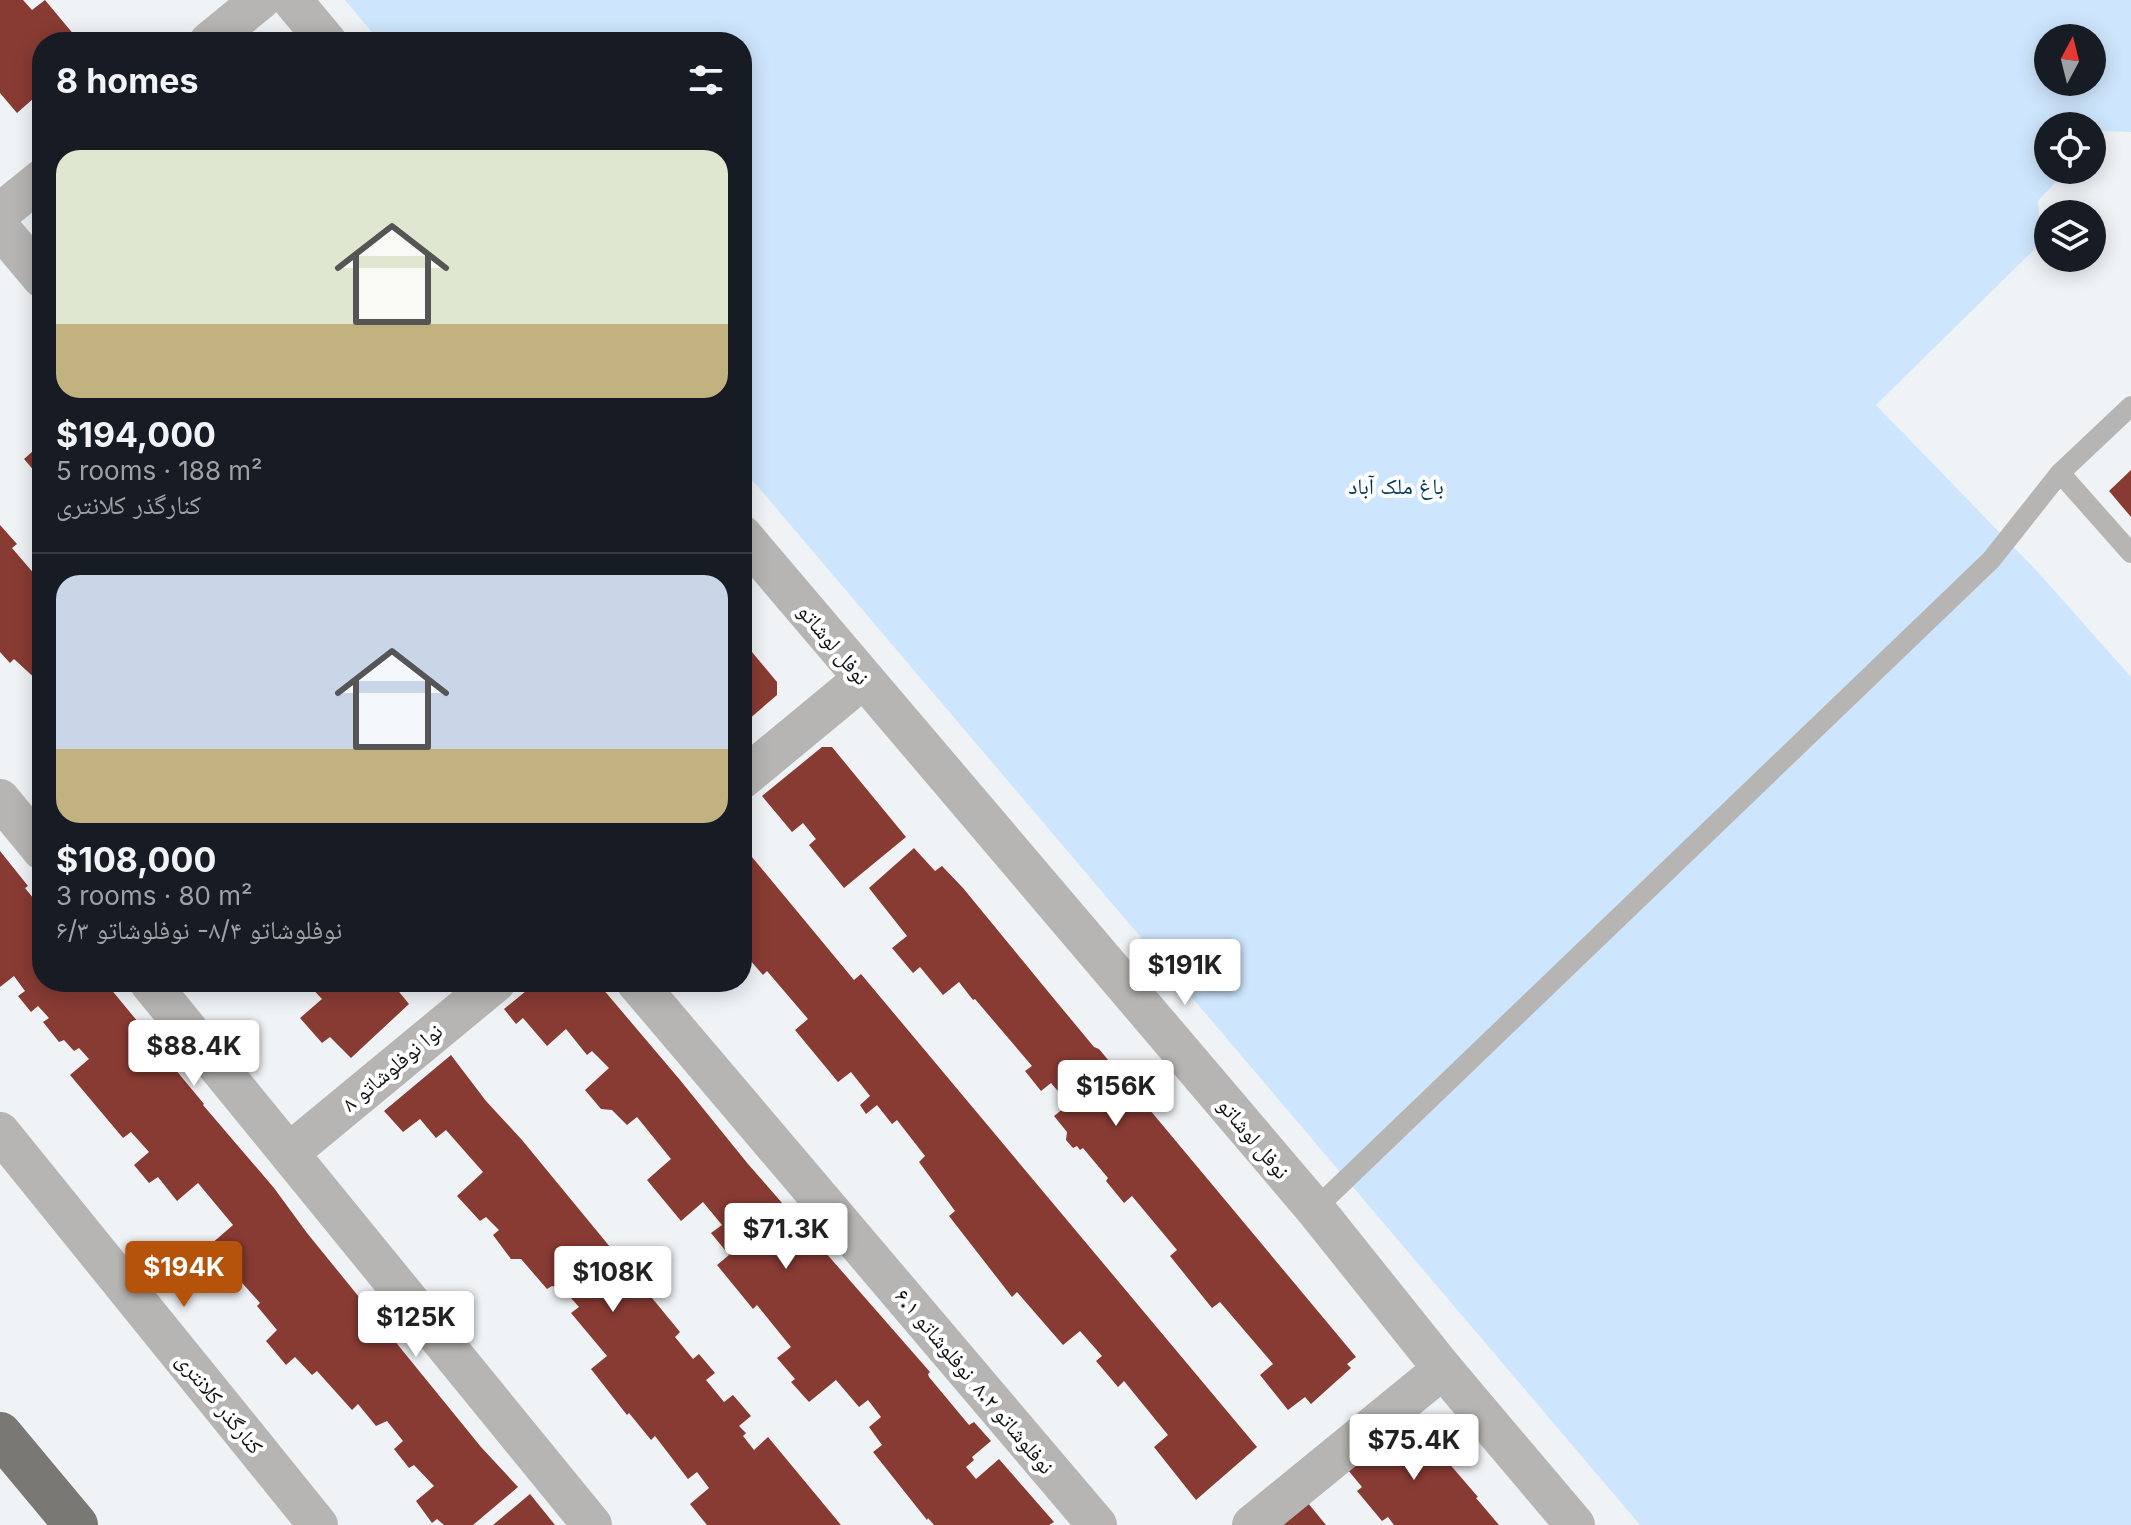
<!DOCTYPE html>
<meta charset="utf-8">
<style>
:root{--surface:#171b24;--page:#20242c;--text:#f1f3f6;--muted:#9ea1a6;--line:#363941;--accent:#b45309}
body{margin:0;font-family:Inter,"Noto Naskh Arabic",sans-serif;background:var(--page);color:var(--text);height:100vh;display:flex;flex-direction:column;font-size:30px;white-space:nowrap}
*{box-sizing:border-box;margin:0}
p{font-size:26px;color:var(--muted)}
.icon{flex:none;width:44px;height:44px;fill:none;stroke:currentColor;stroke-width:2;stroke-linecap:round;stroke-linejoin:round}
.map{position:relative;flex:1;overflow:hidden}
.panel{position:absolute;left:32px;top:32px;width:720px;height:960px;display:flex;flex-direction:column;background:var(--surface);border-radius:32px;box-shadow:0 4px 20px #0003}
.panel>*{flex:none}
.needle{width:52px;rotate:7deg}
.tools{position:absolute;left:2034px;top:24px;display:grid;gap:16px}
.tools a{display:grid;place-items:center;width:72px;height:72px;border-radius:50%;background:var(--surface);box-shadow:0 4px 20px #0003;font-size:40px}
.price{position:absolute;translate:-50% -68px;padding:0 18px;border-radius:8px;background:#fff;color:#222;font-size:26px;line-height:52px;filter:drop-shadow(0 2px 4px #0008)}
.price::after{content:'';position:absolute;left:50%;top:48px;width:24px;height:18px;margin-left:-12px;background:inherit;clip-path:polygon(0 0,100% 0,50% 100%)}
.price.selected{background:var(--accent);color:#fff}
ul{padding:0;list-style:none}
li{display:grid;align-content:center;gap:16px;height:424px;padding:0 24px}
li+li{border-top:2px solid var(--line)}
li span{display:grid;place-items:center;height:248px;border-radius:24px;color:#555}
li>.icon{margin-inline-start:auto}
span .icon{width:144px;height:144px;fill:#fffc;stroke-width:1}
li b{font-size:34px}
h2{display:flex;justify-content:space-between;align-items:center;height:96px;padding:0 24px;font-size:34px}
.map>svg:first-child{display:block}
</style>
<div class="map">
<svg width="2131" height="1525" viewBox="0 0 2131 1525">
<rect width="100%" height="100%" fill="#f0f3f6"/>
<!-- green -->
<path fill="#cee6fd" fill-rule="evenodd" d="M345 0H2131V132L2102 131 2092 142V126H2048V170H2067L2038 201 2041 243 1876 405 2037 571 2131 677V1525H1640L742 468V42H380ZM2048 38H2092V82H2048Z"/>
<!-- building -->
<g fill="#883b33">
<polygon points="0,0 23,0 32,10 45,0 80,42 42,42 42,91 17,113 0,93"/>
<polygon points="42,443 42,480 24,459"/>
<polygon points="2131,470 2131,517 2109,491"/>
<polygon points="0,525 17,544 12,548 36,576 33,579 42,589 42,691 36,684 39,682 14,659 10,663 0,652"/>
<polygon points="742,640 777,682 777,695 742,725"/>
<polygon points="822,747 832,747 906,837 844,888 809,845 816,839 803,823 792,832 762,796"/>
<polygon points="742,845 854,980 861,974 1257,1447 1196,1500 1154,1447 1168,1435 1124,1381 1118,1387 1096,1361 1102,1356 1080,1331 1063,1345 1017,1292 1012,1297 949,1216 955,1211 919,1162 925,1156 897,1120 892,1124 877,1105 866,1114 860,1105 870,1096 851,1072 838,1082 795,1030 808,1019 767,971 763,975 742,951"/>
<polygon points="914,848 935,871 942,866 963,888 1050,994 1094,1047 1099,1049 1356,1357 1347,1364 1351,1368 1311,1404 1305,1397 1288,1410 1260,1375 1273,1364 1220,1302 1212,1308 1170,1256 1177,1250 1132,1196 1124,1203 1106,1181 1108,1178 1083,1148 1080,1150 1077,1146 1073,1148 1066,1140 1067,1132 1054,1116 1069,1104 1051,1083 1041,1091 1025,1071 1032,1066 975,999 973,1000 959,982 943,995 920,967 913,973 892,948 907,936 869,888"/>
<polygon points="0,851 28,886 25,888 42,909 42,982 105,982 171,1062 170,1063 204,1104 203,1105 274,1188 307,1233 411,1361 481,1447 518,1487 473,1525 444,1525 437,1519 432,1523 416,1501 434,1486 414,1465 409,1468 394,1449 403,1441 387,1421 376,1426 358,1404 352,1410 317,1371 312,1375 295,1357 286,1365 266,1341 277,1330 257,1306 260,1303 228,1267 222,1272 203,1251 233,1225 198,1183 177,1201 158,1177 149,1183 134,1165 149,1152 131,1132 123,1138 70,1075 89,1059 79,1048 74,1051 64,1040 59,1042 43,1022 49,1018 38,1006 31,1012 18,996 25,991 14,976 0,987"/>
<polygon points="306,982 391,982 409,1004 351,1058 330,1037 322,1043 300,1018 322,999"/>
<polygon points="537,982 597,982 680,1080 748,1164 930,1372 928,1374 929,1377 969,1425 974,1422 991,1441 972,1457 974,1460 966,1467 976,1479 999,1459 1054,1522 1049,1525 934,1525 928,1518 927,1520 873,1452 882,1445 869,1427 881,1417 868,1400 859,1407 836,1380 809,1402 791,1382 795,1379 777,1358 791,1347 757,1305 753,1309 717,1265 729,1255 711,1233 722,1225 703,1202 681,1221 647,1180 671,1159 637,1117 627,1125 612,1110 601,1109 585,1090 609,1068 592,1051 587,1055 566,1029 547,1046 523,1018 516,1024 504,1009"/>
<polygon points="451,1055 486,1101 522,1140 680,1332 675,1337 693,1359 699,1354 715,1373 706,1380 724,1402 733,1395 751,1416 739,1426 746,1433 743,1436 754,1450 768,1437 841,1525 707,1525 690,1504 709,1488 697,1472 688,1479 655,1436 651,1440 629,1413 627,1415 591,1369 607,1356 571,1313 579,1307 562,1288 552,1286 547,1289 521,1259 511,1259 493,1235 499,1230 486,1217 480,1221 457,1196 483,1172 446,1130 436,1138 420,1119 403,1132 384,1111"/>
<polygon points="1409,1417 1478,1497 1476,1498 1499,1525 1394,1525 1388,1517 1382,1521 1357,1491 1362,1487 1343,1464"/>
<polygon points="530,1494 555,1525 493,1525"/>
<polygon points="1303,1497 1326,1525 1270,1525"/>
</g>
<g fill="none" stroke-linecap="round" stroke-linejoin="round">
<!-- service -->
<g stroke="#b6b5b3" stroke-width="20">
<polyline points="2060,473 2131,553"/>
<polyline points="1315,1209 1991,560 2060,473 2131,406"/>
</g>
<!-- minor -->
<g stroke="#b6b5b3" stroke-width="40">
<polyline points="292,0 327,42"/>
<polyline points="209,42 260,0"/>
<polyline points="0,213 42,179"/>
<polyline points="0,228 42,278"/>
<polyline points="742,535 1315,1209 1443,1369 1575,1525"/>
<polyline points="742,779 863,679"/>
<polyline points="0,799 42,850"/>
<polyline points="149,982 592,1525"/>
<polyline points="636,982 1097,1525"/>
<polyline points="0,1132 318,1525"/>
<polyline points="289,1153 496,982"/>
<polyline points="1252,1525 1443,1369"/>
</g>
<!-- trunk -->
<polyline stroke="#7a7874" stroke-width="44" points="0,1434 76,1525"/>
</g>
<g text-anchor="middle" stroke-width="8" stroke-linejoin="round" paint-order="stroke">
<!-- park labels -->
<g font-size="22" fill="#013459" stroke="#fff">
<text x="1396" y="494">باغ ملک آباد</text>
</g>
<!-- street labels -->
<g font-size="22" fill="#101112" stroke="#fff">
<text transform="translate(834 644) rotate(50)" y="8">نوفل لوشاتو</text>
<text transform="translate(392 1067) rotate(-40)" y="8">نوا نوفلوشاتو ۸</text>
<text transform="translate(1254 1138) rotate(50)" y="8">نوفل لوشاتو</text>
<text transform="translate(975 1381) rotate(50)" y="8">نوفلوشاتو ۸.۲، نوفلوشاتو ۶.۱</text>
<text transform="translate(220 1403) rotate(51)" y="8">کنارگذر کلانتری</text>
</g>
</g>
</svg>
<div class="tools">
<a><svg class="needle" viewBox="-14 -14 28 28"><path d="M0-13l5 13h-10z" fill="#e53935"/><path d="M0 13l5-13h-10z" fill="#9ea1a6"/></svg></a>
<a><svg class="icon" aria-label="locate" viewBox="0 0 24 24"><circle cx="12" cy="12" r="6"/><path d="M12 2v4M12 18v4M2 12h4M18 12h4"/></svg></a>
<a><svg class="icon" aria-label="layers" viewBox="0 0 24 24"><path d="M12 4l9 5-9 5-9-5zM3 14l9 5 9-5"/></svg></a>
</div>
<b class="price" style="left:1185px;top:1007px">$191K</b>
<b class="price" style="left:194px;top:1088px">$88.4K</b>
<b class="price" style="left:1116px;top:1128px">$156K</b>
<b class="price" style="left:786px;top:1271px">$71.3K</b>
<b class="price selected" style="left:184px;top:1309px">$194K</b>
<b class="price" style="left:613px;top:1314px">$108K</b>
<b class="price" style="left:416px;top:1359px">$125K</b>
<b class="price" style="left:1414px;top:1482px">$75.4K</b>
<section class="panel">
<h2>8 homes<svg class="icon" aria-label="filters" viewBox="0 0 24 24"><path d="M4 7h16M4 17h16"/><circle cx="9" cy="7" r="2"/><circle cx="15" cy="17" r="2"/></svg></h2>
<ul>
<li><span style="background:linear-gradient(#dfe7d0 70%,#c2b280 0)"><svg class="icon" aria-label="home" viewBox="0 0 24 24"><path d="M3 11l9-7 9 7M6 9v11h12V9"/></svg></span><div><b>$194,000</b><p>5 rooms · 188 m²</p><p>کنارگذر کلانتری</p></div></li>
<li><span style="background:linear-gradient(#c9d6e8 70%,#c2b280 0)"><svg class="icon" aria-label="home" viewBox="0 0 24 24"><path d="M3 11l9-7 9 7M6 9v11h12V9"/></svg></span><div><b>$108,000</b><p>3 rooms · 80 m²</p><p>نوفلوشاتو ۸/۴- نوفلوشاتو ۶/۳</p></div></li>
</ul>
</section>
</div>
